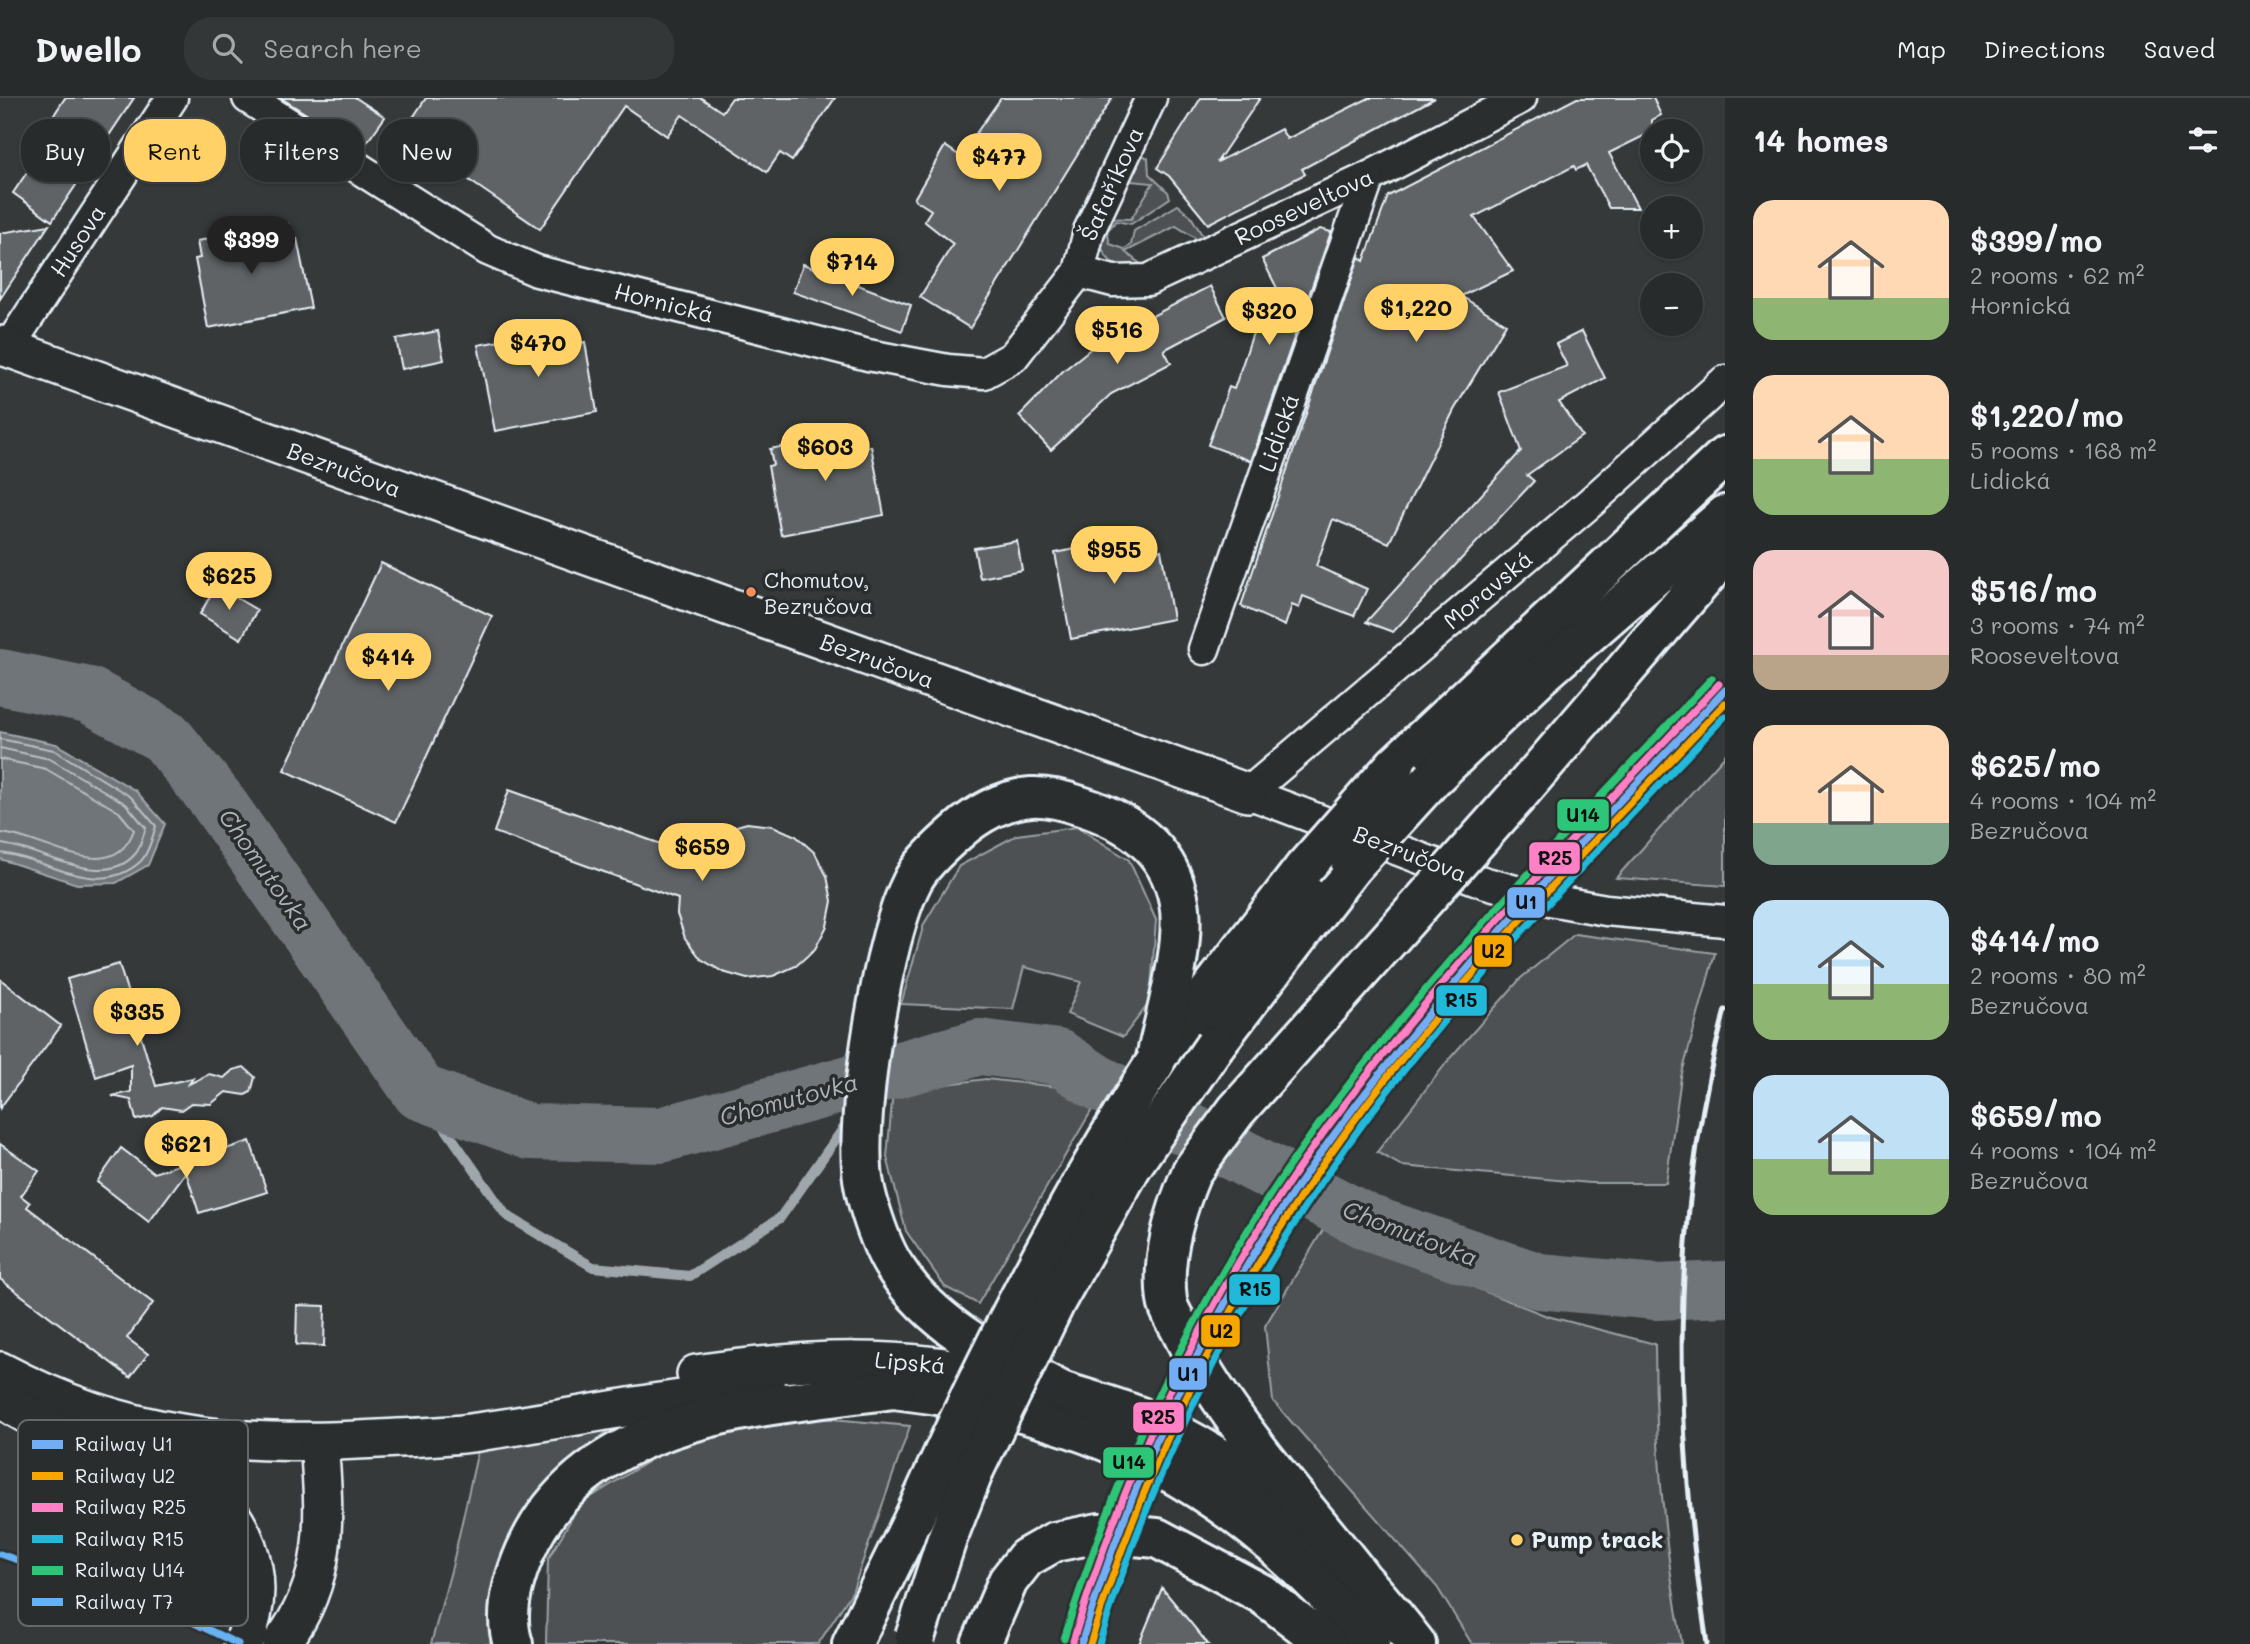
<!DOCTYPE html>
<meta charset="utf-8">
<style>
:root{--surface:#282b2c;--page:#343738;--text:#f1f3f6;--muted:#a5a7a9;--line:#444748;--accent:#ffd166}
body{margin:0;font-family:Mali,sans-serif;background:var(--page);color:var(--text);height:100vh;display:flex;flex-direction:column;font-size:26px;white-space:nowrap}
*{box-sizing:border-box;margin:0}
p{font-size:23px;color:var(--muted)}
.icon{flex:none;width:38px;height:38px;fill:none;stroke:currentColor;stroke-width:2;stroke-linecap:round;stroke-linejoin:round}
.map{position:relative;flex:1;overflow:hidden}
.side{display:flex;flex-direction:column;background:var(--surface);width:525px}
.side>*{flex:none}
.hud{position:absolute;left:21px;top:21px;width:665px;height:63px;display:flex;gap:14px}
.buttons{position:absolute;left:1640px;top:21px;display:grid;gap:14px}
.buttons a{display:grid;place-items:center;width:63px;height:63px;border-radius:50%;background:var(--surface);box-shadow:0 2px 5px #0004,0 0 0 2px var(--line);font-size:35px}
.price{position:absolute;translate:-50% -60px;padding:0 16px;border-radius:24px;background:var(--accent);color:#111;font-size:23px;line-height:46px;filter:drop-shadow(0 2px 4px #0008)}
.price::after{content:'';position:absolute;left:50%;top:42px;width:21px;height:16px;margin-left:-10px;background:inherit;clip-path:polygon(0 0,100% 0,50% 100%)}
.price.active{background:#222;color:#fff}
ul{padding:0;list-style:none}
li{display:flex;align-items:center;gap:21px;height:175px;padding:0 28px}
li span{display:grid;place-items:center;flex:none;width:196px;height:140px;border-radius:21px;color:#555}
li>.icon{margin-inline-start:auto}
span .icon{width:84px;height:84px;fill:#fffc;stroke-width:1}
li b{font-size:30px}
h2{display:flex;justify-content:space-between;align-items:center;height:84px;padding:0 28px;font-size:30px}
.pill{padding:0 24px;border-radius:28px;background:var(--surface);box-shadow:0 2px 5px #0004,0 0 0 2px var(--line);font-size:24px;line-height:63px}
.pill.active{background:var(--accent);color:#111}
header{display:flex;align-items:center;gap:42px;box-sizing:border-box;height:98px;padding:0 35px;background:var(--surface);border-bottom:2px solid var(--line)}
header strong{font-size:33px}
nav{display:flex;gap:38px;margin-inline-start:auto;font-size:24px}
.search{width:490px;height:63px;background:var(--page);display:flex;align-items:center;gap:18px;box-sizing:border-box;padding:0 24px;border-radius:28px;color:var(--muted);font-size:26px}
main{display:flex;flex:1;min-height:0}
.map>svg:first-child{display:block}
</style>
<header>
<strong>Dwello</strong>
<div class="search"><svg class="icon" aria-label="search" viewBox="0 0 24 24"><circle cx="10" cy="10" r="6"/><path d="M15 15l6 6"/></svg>Search here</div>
<nav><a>Map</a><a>Directions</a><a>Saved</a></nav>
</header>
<main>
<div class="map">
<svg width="1725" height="1546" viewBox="0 0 1725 1546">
<rect width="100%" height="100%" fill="#35393a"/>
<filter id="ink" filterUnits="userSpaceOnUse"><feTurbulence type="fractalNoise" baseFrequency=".0143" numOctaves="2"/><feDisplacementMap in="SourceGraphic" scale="14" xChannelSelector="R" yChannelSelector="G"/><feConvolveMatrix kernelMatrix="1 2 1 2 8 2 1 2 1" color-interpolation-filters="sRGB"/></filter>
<g filter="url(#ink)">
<!-- green -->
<g fill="#4d5152" stroke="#9aa1a5" stroke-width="2">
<path d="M1138 55 1148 60 1149 76 1168 94 1170 100 1131 126 1116 123 1107 133 1110 146 1124 151 1131 147 1134 133 1178 107 1190 117 1204 140 1200 143 1176 128 1125 154 1146 170 1116 168C1097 153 1099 142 1105 120L1131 121 1153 85 1131 83 1129 80Z"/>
<polygon points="1725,657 1725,788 1616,780"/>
<polygon points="1077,729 1129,762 1156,822 1150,904 1123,939 1067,916 1081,884 1024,869 1013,911 901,906 924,826 959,768 1017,737"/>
<polygon points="1575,836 1715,855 1681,979 1666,1085 1590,1085 1402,1068 1377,1054 1451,959 1521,880"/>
<polygon points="986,981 1059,989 1096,1005 978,1206 945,1189 906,1133 887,1059 893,993"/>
<path d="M1324 1130 1547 1218 1655 1246C1655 1348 1664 1446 1682 1546H1472L1437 1489 1273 1303 1265 1228Z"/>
<polygon points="821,1320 910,1328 852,1494 818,1546 546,1546 548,1461 580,1406 682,1342"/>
<polygon points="609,1332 560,1373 511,1436 490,1504 498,1546 431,1546 452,1469 478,1352"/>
</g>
<!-- water -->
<polygon fill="#707579" stroke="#a0a7ac" stroke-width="2" points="0,634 56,646 136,693 165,726 148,767 116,785 77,786 0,761"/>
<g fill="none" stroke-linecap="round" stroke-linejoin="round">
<!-- shore -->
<g stroke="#b8bfc5" stroke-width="2">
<path d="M0 641 54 652 131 699 156 728C153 738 148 756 141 763 98 803 46 759 0 755"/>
<path d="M0 650 50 661 126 706 146 730C143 737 141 749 136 755 104 795 37 748 0 746"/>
<path d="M0 661 46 671 119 714 134 732C112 792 42 737 0 735"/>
</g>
<!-- stream -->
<polyline stroke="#a0a7ac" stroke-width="10" points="420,994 506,1117 593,1169 690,1178 780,1120 850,1021"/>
<!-- river -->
<polyline stroke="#707579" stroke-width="56" points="0,579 89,597 165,638 215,700 420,994 530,1034 661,1037 980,949 1058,959 1095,983 1367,1124 1539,1183 1657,1194 1725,1191"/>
</g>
<!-- building -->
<g fill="#5f6365" stroke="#e8f1f8" stroke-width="2">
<polygon points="65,0 134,0 52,123 13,95 56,31 48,26"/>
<polygon points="281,0 356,0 385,19 362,51"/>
<polygon points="426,0 701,0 722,14 732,0 835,0 792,63 780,55 767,74 682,17 667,38 624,8 540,131 402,36"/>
<polygon points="1001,0 1112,0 970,230 920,199 953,146 924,123 931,112 914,101 945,48 960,58"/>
<polygon points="1201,0 1260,0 1217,64 1281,31 1287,41 1369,0 1435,0 1302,71 1305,76 1208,126 1169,78 1157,70"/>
<polygon points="1577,0 1653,0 1661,17 1652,22 1652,34 1609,55 1638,110 1609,110 1586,67 1576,72 1574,68 1474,119 1513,173 1461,198 1506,226 1454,312 1389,445 1333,421 1316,468 1367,491 1354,518 1303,498 1299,510 1292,507 1285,528 1241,508 1359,159 1364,163 1388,98"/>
<polygon points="288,126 293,142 297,141 311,210 208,230 195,161 200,160 197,143"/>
<polygon points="49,127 0,201 0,135"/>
<polygon points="1320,131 1331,134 1251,363 1208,347 1229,289 1234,291 1255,229 1264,232 1278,192 1262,161"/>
<polygon points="803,166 911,207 902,233 793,194"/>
<polygon points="1210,188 1226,219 1164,252 1171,265 1111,296 1051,352 1019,318 1063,273 1094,248"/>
<polygon points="575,229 580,245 585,244 597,314 495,333 478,247"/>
<polygon points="438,233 444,262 402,271 396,241"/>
<polygon points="1582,233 1605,280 1559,304 1582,338 1527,377 1534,383 1393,534 1366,524 1521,353 1499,294 1567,268 1556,246"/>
<polygon points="862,333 866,349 871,348 884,417 781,437 768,368 773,367 770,351"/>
<polygon points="1152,436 1156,453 1161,452 1173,521 1071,541 1055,455"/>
<polygon points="1017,443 1022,472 980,480 974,450"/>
<polygon points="381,465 492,518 396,724 284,672"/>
<polygon points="216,488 257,512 241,541 200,516"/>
<polygon points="509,692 692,757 701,745 723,732 747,725 773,728 796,738 815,755 827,778 832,803 827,828 815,851 796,868 773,878 747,881 723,874 701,861 685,840 677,816 678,801 494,734"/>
<polygon points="119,866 156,988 193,980 189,986 209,976 224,980 233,972 244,969 255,979 251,994 245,997 226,994 211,1006 191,1005 181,1012 162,1009 153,1018 136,1022 131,1002 112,998 131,994 131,967 96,979 67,881"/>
<polygon points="0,881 61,928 0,1010"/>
<polygon points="250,1043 267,1094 199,1115 186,1074 149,1124 97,1084 121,1050 154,1075"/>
<polygon points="0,1046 39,1073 21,1098 30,1105 27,1109 153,1205 127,1240 148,1256 130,1279 0,1181"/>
<polygon points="297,1207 325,1208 324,1248 296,1247"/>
<polygon points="1162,1490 1208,1546 1139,1546"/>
</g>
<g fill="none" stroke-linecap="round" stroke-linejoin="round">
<!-- minor casing -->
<g stroke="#e8f1f8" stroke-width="35">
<g id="minor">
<polyline points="248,0 488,152 537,173 868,257 948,272 984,275 1013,259 1079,174 1089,133 1151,0"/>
<polyline points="1079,174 1113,183 1148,182 1369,79 1521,0"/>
<polyline points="8,250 172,0"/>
<polyline points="1725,283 1591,404 1248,695 1483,784 1544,801 1606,812 1725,823"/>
<polyline points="1204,551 1369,79"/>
</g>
</g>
<!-- tertiary casing -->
<g stroke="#e8f1f8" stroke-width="42">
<g id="tertiary">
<polyline points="0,247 1248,695"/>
<path d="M0 1273C128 1341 237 1349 379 1341 414 1339 450 1339 484 1333 578 1320 672 1297 767 1293"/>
<path d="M696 1276C806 1260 903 1255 1013 1282"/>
<path d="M0 1300C24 1316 48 1328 75 1339 144 1364 218 1370 247 1448 259 1481 257 1514 243 1546"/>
<path d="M281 1546C330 1482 325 1421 319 1344"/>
</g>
</g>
<!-- secondary casing -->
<g stroke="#e8f1f8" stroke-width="44">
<g id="secondary">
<path d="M894 1291C1096 1314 1240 1389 1370 1546"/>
<path d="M1061 1293C1098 1305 1137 1315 1172 1333 1269 1383 1350 1459 1416 1546"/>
</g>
</g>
<!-- trunk casing -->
<g stroke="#e8f1f8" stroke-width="44">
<g id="trunk">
<polyline points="1395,667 1725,358"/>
<polyline points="1433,680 1538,580 1725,417"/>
<polyline points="1517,698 1725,456"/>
<polyline points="1215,947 1351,770"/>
<polyline points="1162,955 1304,770"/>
<path d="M1192 1073C1175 1113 1161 1158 1167 1202 1168 1212 1176 1223 1180 1231 1220 1315 1301 1403 1359 1477"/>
<path d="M1061 1293C1001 1261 934 1230 896 1171 881 1150 863 1096 862 1070 857 1007 883 840 912 784 920 767 942 747 957 734 977 716 1004 701 1031 699 1047 698 1066 703 1081 708 1129 723 1169 750 1179 804 1187 847 1164 921 1155 965"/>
<path d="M513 1546C503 1516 513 1482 525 1454 586 1314 763 1309 894 1291"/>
<polyline points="852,1546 914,1420"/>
<polyline points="981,1546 1008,1483 1026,1460 1054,1444 1099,1435 1157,1440 1262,1496 1327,1546"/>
</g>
</g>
<!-- minor -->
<use href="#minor" stroke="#2a2d2e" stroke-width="30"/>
<!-- tertiary -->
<use href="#tertiary" stroke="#2a2d2e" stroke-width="37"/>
<!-- secondary -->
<use href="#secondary" stroke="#2a2d2e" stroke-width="38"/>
<!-- trunk -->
<use href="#trunk" stroke="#2a2d2e" stroke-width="38"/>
<!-- rail -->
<path stroke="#e8f1f8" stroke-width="5" d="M1707 1546C1674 1329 1668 1127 1725 912"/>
<!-- trunk-bridge casing -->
<g stroke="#e8f1f8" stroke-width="44" stroke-linecap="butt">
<g id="trunk-bridge">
<polyline points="1304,770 1395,667"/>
<polyline points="1351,770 1433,680"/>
<polyline points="1192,1073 1236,1013 1517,698"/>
<path d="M914 1420C984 1263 1061 1110 1155 965"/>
<polyline points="915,1539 947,1441 975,1370 1056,1203 1132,1068 1215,947"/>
</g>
</g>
<!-- trunk-bridge -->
<use href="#trunk-bridge" stroke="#2a2d2e" stroke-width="38"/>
<!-- rail-1 casing -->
<g stroke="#2a2d2e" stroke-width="12">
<path id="rail-1" d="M1081 1546C1137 1363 1221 1189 1335 1035 1452 876 1590 735 1725 592"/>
</g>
<!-- rail-2 casing -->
<g stroke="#2a2d2e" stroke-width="12">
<path id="rail-2" d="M1090 1546C1146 1365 1229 1195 1340 1042 1454 884 1592 746 1725 605"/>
</g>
<!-- rail-3 casing -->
<g stroke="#2a2d2e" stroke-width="12">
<path id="rail-3" d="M1073 1543C1129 1360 1213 1186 1327 1030 1444 871 1583 730 1719 586"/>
</g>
<!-- rail-4 casing -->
<g stroke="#2a2d2e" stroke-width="12">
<path id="rail-4" d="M1099 1546C1154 1367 1238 1201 1346 1049 1457 893 1594 757 1725 618"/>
</g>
<!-- rail-5 casing -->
<g stroke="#2a2d2e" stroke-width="12">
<path id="rail-5" d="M1064 1541C1121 1356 1205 1182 1319 1026 1436 866 1577 724 1712 580"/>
</g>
<!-- rail-6 casing -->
<g stroke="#2a2d2e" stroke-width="12">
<polyline id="rail-6" points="0,1456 167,1512 238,1546"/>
</g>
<!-- rail-1 -->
<use href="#rail-1" stroke="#73aef5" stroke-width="7"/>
<!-- rail-2 -->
<use href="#rail-2" stroke="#f7a600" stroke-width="7"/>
<!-- rail-3 -->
<use href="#rail-3" stroke="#ff80c5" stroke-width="7"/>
<!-- rail-4 -->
<use href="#rail-4" stroke="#20b9da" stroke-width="7"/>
<!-- rail-5 -->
<use href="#rail-5" stroke="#2dc577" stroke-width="7"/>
<!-- rail-6 -->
<use href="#rail-6" stroke="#66b1f2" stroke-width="7"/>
</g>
</g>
<!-- markers -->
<circle fill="#fa8e5a" stroke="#2a2d2e" stroke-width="2.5" cx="751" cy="494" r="6"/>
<circle fill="#ffd166" stroke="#2a2d2e" stroke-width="2.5" cx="1517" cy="1442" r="7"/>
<g text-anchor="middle" stroke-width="7" stroke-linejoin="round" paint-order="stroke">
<!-- bus labels -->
<g font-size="21" fill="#e8f1f8" stroke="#2a2d2e" text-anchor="start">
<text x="764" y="490">Chomutov,<tspan x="764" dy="26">Bezručova</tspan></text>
</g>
<!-- street labels -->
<g font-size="23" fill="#e8f1f8" stroke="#2a2d2e">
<text transform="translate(1112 86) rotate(-66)" y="8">Šafaříkova</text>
<text transform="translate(1304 109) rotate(-25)" y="8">Rooseveltova</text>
<text transform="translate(78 143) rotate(-57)" y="8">Husova</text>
<text transform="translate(664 205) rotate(14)" y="8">Hornická</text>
<text transform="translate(1279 335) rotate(-71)" y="8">Lidická</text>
<text transform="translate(344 372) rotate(20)" y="8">Bezručova</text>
<text transform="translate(1488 492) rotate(-40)" y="8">Moravská</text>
<text transform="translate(877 563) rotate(20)" y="8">Bezručova</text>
<text transform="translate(1410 756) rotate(21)" y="8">Bezručova</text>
<text transform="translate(910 1265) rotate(5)" y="8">Lipská</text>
</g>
<!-- poi labels -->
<g font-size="23" font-weight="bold" fill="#e8f1f8" stroke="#2a2d2e" text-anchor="start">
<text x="1531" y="1450">Pump track</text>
</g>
<!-- water labels -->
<g font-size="24" font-style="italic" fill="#acb3b8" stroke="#2a2d2e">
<text transform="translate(265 772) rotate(55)" y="8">Chomutovka</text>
<text transform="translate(789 1002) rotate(-15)" y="8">Chomutovka</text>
<text transform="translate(1410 1136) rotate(21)" y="8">Chomutovka</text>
</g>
</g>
<!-- legend -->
<rect x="18" y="1322" width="230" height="206" rx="10" fill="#2a2d2e" stroke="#63686b" stroke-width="2"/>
<rect x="32" y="1342" width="31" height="9" fill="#73aef5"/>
<rect x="32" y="1374" width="31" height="8" fill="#f7a600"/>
<rect x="32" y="1405" width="31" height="9" fill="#ff80c5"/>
<rect x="32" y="1437" width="31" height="8" fill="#20b9da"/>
<rect x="32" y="1468" width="31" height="9" fill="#2dc577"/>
<rect x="32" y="1500" width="31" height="8" fill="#66b1f2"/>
<g font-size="19" fill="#e8f1f8">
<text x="75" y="1353">Railway U1</text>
<text x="75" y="1385">Railway U2</text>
<text x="75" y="1416">Railway R25</text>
<text x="75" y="1448">Railway R15</text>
<text x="75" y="1479">Railway U14</text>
<text x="75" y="1511">Railway T7</text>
</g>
<g stroke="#2a2d2e" stroke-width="2.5">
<rect x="1556" y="700" width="54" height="34" rx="7" fill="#2dc577"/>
<rect x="1528" y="743" width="53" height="34" rx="7" fill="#ff80c5"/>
<rect x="1506" y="788" width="40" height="33" rx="7" fill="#73aef5"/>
<rect x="1473" y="836" width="40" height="34" rx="7" fill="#f7a600"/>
<rect x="1435" y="886" width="53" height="33" rx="7" fill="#20b9da"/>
<rect x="1228" y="1175" width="53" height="33" rx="7" fill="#20b9da"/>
<rect x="1200" y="1216" width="41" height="34" rx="7" fill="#f7a600"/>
<rect x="1168" y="1259" width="40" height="34" rx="7" fill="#73aef5"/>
<rect x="1132" y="1303" width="53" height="33" rx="7" fill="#ff80c5"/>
<rect x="1102" y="1348" width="53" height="33" rx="7" fill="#2dc577"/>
</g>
<g font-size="19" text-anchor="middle" font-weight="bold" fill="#111">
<text x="1583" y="724">U14</text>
<text x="1555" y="767">R25</text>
<text x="1526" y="811">U1</text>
<text x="1493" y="860">U2</text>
<text x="1461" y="909">R15</text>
<text x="1255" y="1198">R15</text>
<text x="1221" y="1240">U2</text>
<text x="1188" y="1283">U1</text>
<text x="1158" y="1326">R25</text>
<text x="1129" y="1371">U14</text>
</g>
</svg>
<div class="buttons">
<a><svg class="icon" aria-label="locate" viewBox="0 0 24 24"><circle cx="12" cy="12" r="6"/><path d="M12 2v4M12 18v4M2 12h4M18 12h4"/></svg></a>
<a>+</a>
<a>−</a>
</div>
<b class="price" style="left:999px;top:95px">$477</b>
<b class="price active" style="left:251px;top:178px">$399</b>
<b class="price" style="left:852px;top:200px">$714</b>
<b class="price" style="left:1416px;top:246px">$1,220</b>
<b class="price" style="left:1269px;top:249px">$320</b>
<b class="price" style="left:1117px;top:268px">$516</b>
<b class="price" style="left:538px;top:281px">$470</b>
<b class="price" style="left:825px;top:385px">$603</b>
<b class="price" style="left:1114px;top:488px">$955</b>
<b class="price" style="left:229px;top:514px">$625</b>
<b class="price" style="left:388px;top:595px">$414</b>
<b class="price" style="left:702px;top:785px">$659</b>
<b class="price" style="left:137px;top:950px">$335</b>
<b class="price" style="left:186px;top:1082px">$621</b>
<div class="hud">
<a class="pill">Buy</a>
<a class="pill active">Rent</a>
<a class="pill">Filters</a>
<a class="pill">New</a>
</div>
</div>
<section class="side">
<h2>14 homes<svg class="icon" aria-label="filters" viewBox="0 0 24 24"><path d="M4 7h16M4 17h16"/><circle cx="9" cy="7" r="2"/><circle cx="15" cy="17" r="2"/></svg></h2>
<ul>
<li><span style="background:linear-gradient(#ffd9b3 70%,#8fb573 0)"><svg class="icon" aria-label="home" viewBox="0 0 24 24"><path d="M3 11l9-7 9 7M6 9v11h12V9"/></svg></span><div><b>$399/mo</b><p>2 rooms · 62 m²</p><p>Hornická</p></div></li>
<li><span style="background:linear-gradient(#ffd9b3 60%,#8fb573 0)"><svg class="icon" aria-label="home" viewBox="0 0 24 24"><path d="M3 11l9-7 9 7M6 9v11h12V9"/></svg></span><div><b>$1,220/mo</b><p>5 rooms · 168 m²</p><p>Lidická</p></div></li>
<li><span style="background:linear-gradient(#f6c9c9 75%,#b9a48a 0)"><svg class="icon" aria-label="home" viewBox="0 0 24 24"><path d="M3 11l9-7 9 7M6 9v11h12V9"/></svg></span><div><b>$516/mo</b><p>3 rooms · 74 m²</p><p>Rooseveltova</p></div></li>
<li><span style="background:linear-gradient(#ffd9b3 70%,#7fa58c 0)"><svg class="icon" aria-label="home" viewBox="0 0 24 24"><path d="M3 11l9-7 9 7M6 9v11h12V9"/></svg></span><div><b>$625/mo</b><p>4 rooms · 104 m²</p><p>Bezručova</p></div></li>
<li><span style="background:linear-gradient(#bfe0f5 60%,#8fb573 0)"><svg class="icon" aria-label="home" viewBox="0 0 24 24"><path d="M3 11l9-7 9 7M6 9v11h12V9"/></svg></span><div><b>$414/mo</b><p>2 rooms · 80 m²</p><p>Bezručova</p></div></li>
<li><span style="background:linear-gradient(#bfe0f5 60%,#8fb573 0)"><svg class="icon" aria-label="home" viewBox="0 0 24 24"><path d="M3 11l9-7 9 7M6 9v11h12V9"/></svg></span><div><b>$659/mo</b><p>4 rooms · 104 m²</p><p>Bezručova</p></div></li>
</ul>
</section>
</main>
